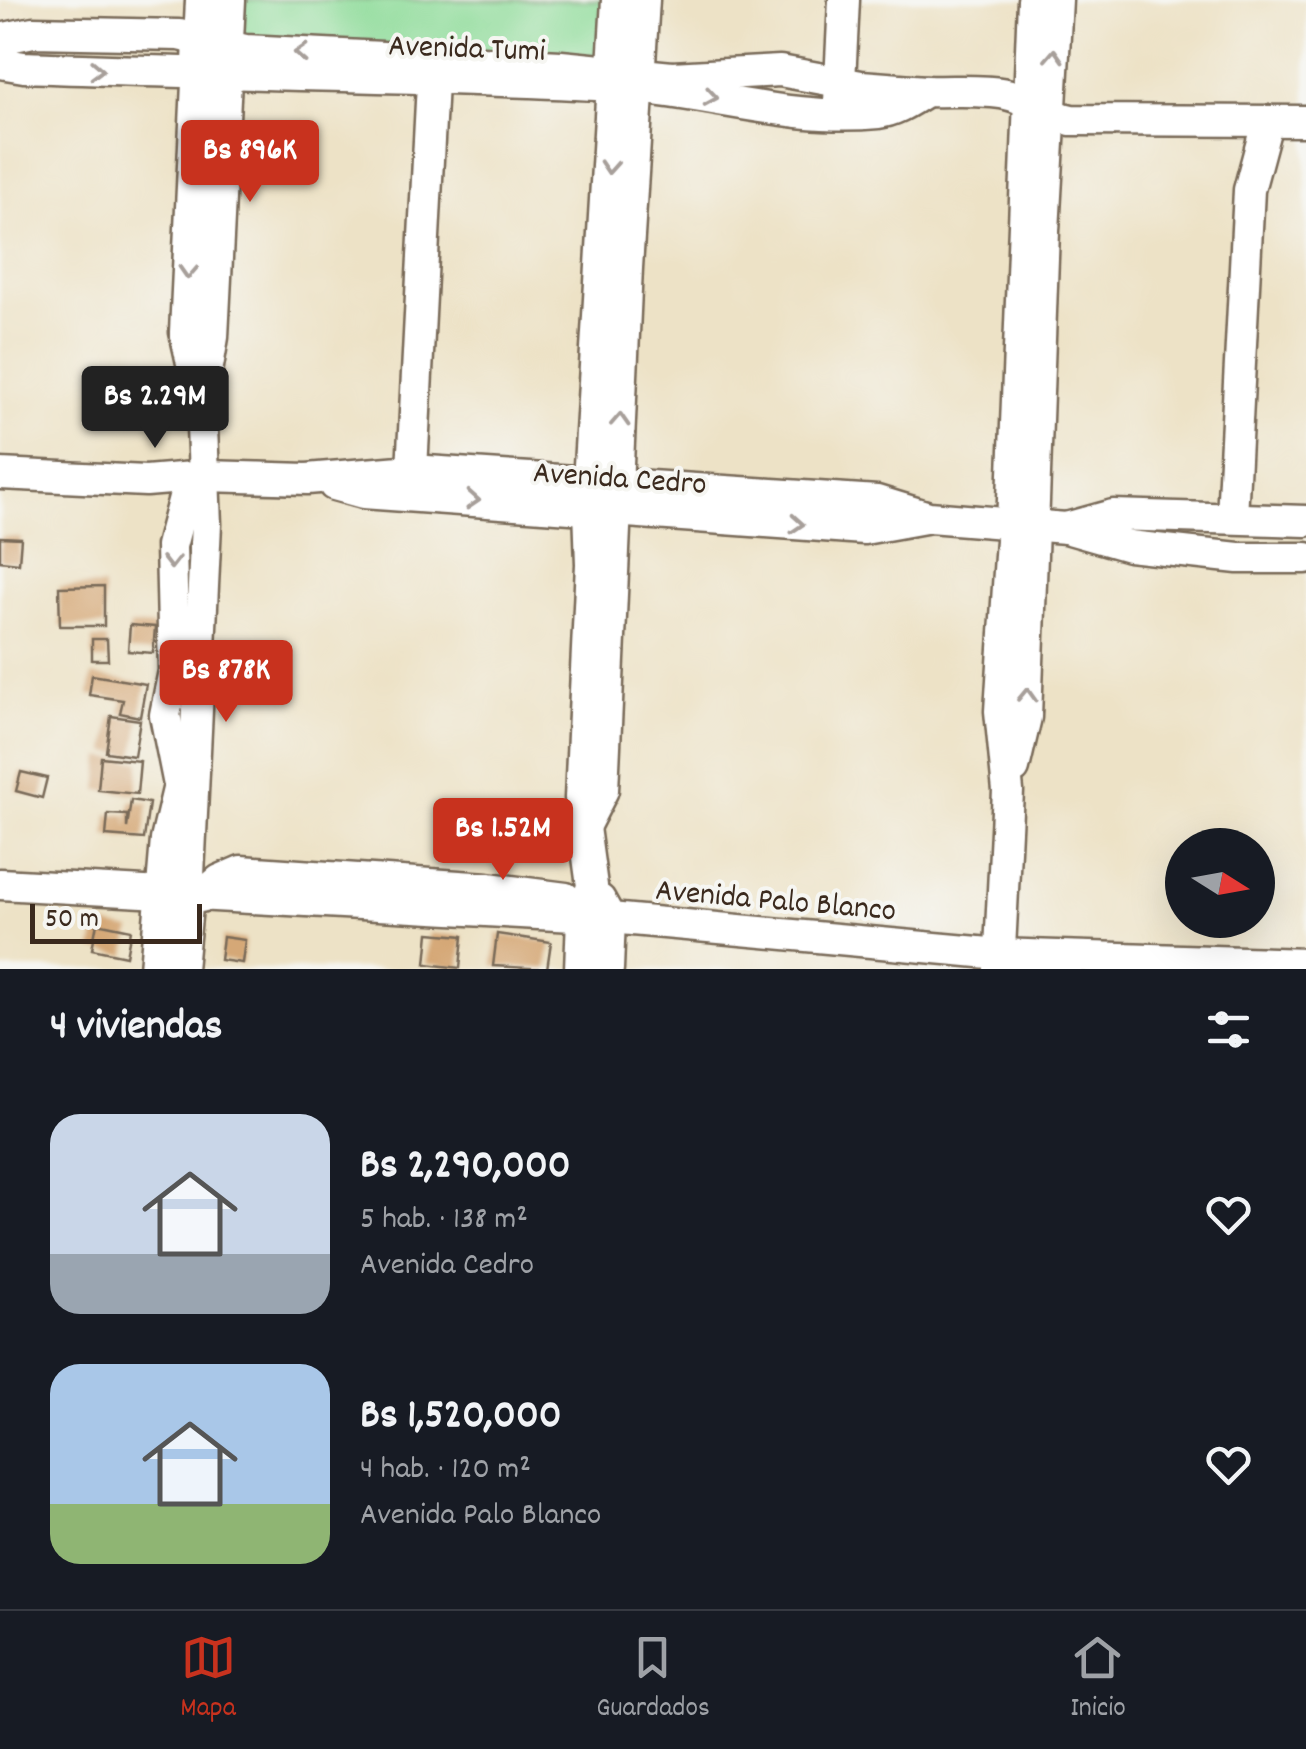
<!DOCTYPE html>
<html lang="es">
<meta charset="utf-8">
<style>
:root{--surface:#171b24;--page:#242831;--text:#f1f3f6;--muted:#9ea1a6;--line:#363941;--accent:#c8321e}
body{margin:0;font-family:Dekko,sans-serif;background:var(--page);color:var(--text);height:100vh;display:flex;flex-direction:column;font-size:38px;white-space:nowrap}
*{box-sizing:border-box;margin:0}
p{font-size:32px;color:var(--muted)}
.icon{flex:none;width:55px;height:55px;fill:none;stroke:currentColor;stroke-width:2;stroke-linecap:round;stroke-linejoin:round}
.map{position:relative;height:969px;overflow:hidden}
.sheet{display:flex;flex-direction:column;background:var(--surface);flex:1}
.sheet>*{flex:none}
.needle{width:65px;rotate:101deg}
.controls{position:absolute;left:1165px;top:828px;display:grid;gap:20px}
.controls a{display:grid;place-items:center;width:110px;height:110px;border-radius:50%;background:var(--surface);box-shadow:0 10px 40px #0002;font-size:50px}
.scale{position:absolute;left:30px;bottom:25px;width:172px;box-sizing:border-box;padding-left:10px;border:5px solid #3b2a1e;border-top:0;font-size:28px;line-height:35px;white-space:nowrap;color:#3b2a1e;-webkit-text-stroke:8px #f6f6f2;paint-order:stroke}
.price{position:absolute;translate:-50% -85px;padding:0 22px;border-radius:10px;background:var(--accent);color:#fff;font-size:32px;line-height:65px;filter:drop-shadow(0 2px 5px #0008)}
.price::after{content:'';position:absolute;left:50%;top:60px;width:30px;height:22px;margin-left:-15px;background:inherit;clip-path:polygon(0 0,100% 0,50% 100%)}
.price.on{background:#222;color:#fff}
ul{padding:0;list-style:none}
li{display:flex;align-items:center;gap:30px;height:250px;padding:0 50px}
li span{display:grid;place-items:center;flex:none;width:280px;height:200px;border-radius:30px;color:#555}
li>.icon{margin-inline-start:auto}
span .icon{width:120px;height:120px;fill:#fffc;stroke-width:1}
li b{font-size:42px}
h2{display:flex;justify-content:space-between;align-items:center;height:120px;padding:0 50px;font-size:42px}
.tab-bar{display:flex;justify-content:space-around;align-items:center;height:140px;border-top:2px solid var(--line);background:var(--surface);font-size:28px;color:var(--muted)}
.tab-bar a{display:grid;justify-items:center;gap:5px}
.tab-bar .on{color:var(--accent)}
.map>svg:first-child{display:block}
</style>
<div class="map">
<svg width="1306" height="969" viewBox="0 0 1306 969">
<rect width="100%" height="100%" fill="#f6f6f2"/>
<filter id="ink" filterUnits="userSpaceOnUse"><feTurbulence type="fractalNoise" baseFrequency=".01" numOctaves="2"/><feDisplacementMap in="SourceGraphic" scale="20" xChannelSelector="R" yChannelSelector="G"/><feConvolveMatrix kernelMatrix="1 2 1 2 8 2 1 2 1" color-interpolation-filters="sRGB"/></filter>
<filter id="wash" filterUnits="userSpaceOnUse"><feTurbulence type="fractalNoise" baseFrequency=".0048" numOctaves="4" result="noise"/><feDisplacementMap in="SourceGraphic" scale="40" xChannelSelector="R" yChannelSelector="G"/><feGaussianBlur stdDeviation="2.25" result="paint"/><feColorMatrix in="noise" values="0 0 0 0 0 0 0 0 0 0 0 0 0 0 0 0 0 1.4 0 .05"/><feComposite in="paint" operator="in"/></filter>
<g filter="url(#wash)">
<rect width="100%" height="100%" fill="#ede2c6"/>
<!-- pitch -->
<polygon fill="#8edc9a" stroke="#64835c" stroke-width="2.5" points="244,0 603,0 600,57 242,40"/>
<g id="blocks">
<!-- building -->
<g fill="#d5a877">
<polygon points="0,537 21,538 19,563 0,561"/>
<polygon points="104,586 104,626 60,626 59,587"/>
<polygon points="130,625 155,627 153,653 128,651"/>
<polygon points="92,639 107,639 108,660 92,660"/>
<polygon points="92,675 146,684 140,717 120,713 123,700 89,695"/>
<polygon points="111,716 140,720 134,756 106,752"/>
<polygon points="101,757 140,761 137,794 98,790"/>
<polygon points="21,772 47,778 42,798 16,791"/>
<polygon points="131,800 149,803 144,839 106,836 108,814 127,815 127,828"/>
<polygon points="97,923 131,930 126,956 92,949"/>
<polygon points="429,933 463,936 460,968 426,964"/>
<polygon points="497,934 551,942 547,969 493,966"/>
<polygon points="223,937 245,940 242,963 220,960"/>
</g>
</g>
</g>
<g filter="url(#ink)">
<use href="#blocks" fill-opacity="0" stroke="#796a59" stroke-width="2.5"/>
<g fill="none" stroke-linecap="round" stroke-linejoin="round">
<!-- minor casing -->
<g stroke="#796a59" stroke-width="35">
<g id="minor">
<path d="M0 39 33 32 179 35 245 50 561 66 672 77 780 71 861 86 926 91C911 100 896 111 878 113 791 122 702 91 615 86 418 75 221 75 24 67L0 63"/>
<path d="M926 91C952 92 981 89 1006 94 1030 99 1047 115 1071 120L1306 121"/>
<polyline points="839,102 844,0"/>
<polyline points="204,390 213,337 230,0"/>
<polyline points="0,474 146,481 205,476 307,479 412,470 877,501 929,517 1066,528 1113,515 1306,521"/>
<polyline points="334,485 363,493 864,529 925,518"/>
<polyline points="414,491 412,470 433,63"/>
<polyline points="1232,517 1249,190 1267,123"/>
<polyline points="1066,528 1129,546 1238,558 1306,558"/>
<polyline points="1014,768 1026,717 1044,231 1057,0"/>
<polyline points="584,827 603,790 627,268 644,0"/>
<polyline points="0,884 610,918 1000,954 1306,964"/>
<polyline points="200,897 220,880 241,871 488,888 566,898 571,903"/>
<polyline points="600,900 610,918 608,969"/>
<polyline points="155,969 166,840 179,785 165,715 174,671 171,546 186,490 205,476"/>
<polyline points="181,969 188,896 206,524 201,403 185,332 201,0"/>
<polyline points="580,969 582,917 592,886 580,798 591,564 588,482 617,0"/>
<polyline points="999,969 1008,791 1000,711 1012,524 1033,0"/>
</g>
</g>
<!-- minor -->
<use href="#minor" stroke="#fff" stroke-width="30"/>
</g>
<!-- one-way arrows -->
<defs><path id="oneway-chevron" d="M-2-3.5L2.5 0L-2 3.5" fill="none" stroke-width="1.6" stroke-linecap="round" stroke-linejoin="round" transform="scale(2.5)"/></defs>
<g stroke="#a79f9a">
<use href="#oneway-chevron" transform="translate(301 53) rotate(-177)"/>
<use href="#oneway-chevron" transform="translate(1054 56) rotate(-87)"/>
<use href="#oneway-chevron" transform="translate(97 70) rotate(2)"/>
<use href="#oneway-chevron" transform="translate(711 97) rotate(9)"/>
<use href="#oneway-chevron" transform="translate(609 167) rotate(94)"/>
<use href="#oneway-chevron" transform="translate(188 272) rotate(93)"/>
<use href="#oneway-chevron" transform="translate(620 420) rotate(-87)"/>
<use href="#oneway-chevron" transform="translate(473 500) rotate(4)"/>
<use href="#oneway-chevron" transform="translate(797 524) rotate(4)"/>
<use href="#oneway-chevron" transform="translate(171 562) rotate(90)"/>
<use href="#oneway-chevron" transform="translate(1027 695) rotate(-88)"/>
</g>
</g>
<g text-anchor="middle" stroke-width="8" stroke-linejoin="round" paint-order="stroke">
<!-- street labels -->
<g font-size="32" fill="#3b2a1e" stroke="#f6f6f2">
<text transform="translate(467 46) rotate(2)" y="11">Avenida Tumi</text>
<text transform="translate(620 476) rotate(4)" y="11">Avenida Cedro</text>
<text transform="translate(776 898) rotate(5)" y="11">Avenida Palo Blanco</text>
</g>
</g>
</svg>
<div class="controls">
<a><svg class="needle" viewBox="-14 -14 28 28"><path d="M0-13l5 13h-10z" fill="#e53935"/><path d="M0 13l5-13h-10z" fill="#9ea1a6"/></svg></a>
</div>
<div class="scale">50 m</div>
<b class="price" style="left:250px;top:205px">Bs 896K</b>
<b class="price on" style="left:155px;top:451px">Bs 2.29M</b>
<b class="price" style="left:226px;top:725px">Bs 878K</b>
<b class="price" style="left:503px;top:883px">Bs 1.52M</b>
</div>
<section class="sheet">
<h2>4 viviendas<svg class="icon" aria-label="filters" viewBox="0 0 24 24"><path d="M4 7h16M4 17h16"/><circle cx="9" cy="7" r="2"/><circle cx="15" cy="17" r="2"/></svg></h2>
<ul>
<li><span style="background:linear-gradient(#c9d6e8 70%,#9aa5b1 0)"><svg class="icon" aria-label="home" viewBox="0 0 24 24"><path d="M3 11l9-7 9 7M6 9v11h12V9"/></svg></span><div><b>Bs 2,290,000</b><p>5 hab. · 138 m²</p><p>Avenida Cedro</p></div><svg class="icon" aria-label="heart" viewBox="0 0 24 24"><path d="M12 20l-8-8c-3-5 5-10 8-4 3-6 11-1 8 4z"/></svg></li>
<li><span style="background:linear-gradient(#a9c7e8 70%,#8fb573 0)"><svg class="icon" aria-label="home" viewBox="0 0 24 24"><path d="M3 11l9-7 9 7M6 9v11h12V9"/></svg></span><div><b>Bs 1,520,000</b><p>4 hab. · 120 m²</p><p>Avenida Palo Blanco</p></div><svg class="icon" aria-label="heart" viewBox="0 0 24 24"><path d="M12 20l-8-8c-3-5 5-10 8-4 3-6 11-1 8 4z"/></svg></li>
</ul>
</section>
<nav class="tab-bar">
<a class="on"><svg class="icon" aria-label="map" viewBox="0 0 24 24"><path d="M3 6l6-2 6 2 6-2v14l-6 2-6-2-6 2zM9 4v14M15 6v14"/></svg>Mapa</a>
<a><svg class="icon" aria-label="saved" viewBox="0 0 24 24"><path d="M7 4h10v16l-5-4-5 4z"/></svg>Guardados</a>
<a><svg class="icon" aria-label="home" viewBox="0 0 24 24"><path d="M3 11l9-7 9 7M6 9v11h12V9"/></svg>Inicio</a>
</nav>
